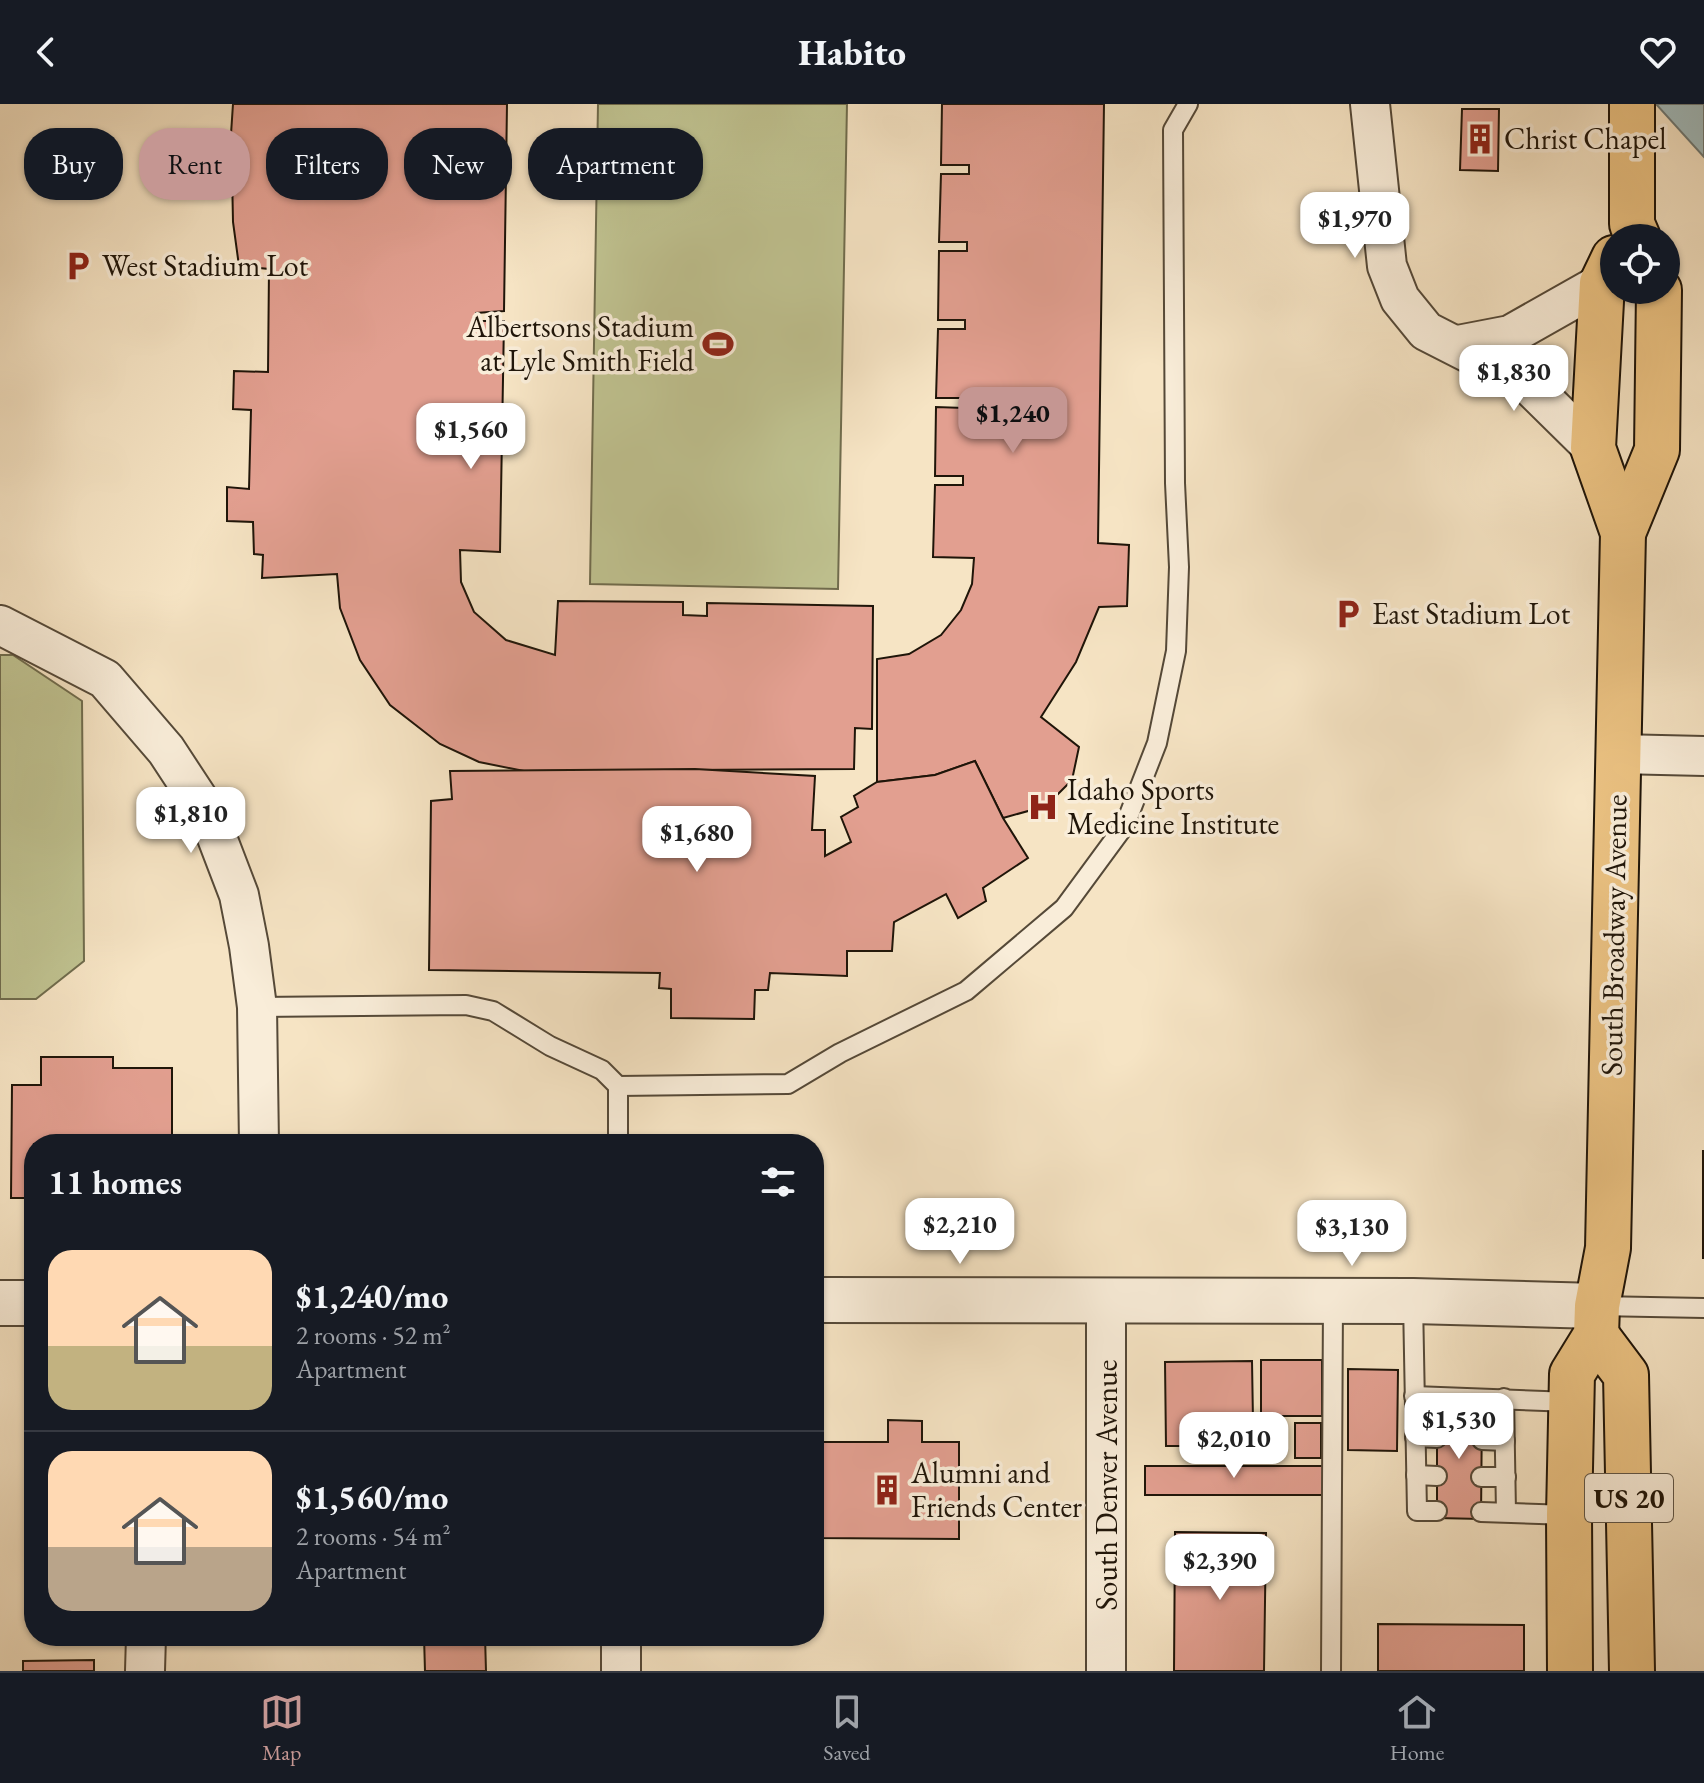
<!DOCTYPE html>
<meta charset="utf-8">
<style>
:root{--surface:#171b24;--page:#20242c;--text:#f1f3f6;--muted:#9ea1a6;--line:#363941;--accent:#c59692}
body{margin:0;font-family:"EB Garamond",serif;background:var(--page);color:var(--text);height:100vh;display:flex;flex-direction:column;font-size:30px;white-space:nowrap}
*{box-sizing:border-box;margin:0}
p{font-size:26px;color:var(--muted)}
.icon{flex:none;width:44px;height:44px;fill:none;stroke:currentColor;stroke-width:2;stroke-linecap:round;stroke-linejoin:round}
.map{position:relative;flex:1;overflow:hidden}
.drawer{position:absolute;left:24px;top:1030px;width:800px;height:512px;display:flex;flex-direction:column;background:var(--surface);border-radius:32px;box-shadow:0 2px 6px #0004}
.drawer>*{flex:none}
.banner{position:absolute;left:24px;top:24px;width:800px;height:72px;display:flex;gap:16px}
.fabs{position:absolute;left:1600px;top:120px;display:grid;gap:16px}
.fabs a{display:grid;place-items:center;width:80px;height:80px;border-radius:50%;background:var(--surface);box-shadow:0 2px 6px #0004;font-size:40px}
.price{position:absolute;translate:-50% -68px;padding:0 18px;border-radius:16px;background:#fff;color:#222;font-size:26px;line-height:52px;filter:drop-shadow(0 2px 4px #0008)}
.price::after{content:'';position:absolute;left:50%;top:48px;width:24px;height:18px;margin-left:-12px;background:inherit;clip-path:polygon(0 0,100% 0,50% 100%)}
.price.current{background:var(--accent);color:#111}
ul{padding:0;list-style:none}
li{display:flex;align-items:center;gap:24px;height:200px;padding:0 24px}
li+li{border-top:2px solid var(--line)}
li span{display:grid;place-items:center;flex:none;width:224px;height:160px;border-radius:24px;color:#555}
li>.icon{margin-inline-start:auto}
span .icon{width:96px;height:96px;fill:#fffc;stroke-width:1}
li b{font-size:34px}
h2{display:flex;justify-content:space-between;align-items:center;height:96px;padding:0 24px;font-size:34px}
.tag{padding:0 28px;border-radius:32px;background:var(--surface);box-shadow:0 2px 6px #0004;font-size:28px;line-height:72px}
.tag.current{background:var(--accent);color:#111}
header{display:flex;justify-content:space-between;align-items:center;height:104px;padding:0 24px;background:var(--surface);font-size:36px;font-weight:800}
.menu{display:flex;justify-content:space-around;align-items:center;height:112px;border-top:2px solid var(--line);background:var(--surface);font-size:22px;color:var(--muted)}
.menu a{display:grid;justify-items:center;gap:4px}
.menu .current{color:var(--accent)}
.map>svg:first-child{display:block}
</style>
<header><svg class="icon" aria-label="back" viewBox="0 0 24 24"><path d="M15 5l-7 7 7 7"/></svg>Habito<svg class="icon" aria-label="heart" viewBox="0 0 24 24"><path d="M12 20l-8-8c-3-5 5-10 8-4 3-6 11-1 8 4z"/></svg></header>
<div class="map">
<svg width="1704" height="1567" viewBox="0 0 1704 1567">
<rect width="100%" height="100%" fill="#f6e4c4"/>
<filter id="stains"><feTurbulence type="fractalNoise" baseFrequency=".0025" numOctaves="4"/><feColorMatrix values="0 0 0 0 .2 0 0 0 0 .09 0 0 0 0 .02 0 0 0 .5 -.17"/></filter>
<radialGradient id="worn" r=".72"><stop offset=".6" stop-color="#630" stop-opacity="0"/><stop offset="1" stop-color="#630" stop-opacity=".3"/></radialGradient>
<!-- green -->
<g fill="#c0c391" stroke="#706c4d" stroke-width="2">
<polygon points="598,0 847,0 838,485 590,480"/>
<polygon points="0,551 13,551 82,597 84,857 36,895 0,895"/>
</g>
<!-- water -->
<polygon fill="#a1bcbe" stroke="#6d7976" stroke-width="2" points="1656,0 1704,0 1704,53"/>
<!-- building -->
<g fill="#e29f90" stroke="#1f1509" stroke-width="2">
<polygon points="233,0 507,0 504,207 476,209 476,217 504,217 500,448 460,446 461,478 474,508 506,536 555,551 558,497 683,498 683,511 707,512 707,499 873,502 872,625 855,624 854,665 524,667 479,658 440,640 390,601 360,556 340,504 337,470 262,474 263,451 254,450 253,418 227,417 227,383 249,385 251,306 233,305 234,267 268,268 269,165 239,162 233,118 232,69 216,68 217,31 231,30"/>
<polygon points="942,0 1104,0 1098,439 1129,441 1127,502 1099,503 1076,558 1041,613 1079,643 1072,676 1046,702 1003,714 975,657 935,671 877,678 877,555 909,550 941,531 961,506 972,480 974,454 933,453 935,381 963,381 963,372 935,372 936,303 964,304 964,294 936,294 938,225 965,225 965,216 938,216 939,147 967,147 967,138 939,138 941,70 969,70 969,61 941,61"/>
<polygon points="1462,5 1499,5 1498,67 1460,66"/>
<polygon points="975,657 1003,714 1028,754 983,784 986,797 958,814 946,790 894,818 892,847 847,847 847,872 770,869 768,886 755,886 754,915 671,914 671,885 659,884 660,869 429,866 431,697 452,695 450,667 695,665 815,672 812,726 825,726 825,752 851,738 841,713 858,703 854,692 877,678 935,671"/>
<polygon points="41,953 113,953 113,964 172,964 172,1040 34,1040 34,1094 11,1094 12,981 41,981"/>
<rect x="1703" y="1047" width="1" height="107"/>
<rect x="1261" y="1256" width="61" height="56"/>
<polygon points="1252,1257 1253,1317 1213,1318 1214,1342 1166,1342 1165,1258"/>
<polygon points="1348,1265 1398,1266 1397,1347 1348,1346"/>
<polygon points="1437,1300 1482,1300 1481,1415 1437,1414"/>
<polygon points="888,1316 922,1317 922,1338 959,1338 959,1435 814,1434 814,1338 888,1338"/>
<rect x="1295" y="1319" width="26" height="35"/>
<rect x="1145" y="1362" width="178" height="29"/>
<polygon points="1175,1428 1266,1429 1264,1567 1174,1567"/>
<polygon points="1378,1520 1524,1521 1524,1567 1378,1567"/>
<polygon points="424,1532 485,1532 486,1567 425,1567"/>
<polygon points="94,1556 94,1567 23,1567 23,1557"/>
</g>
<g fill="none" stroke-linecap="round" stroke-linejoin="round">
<!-- service casing -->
<g stroke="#554938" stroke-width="22">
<g id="service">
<polyline points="257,903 466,901 493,907 550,942 602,966 618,982 618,1040"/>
<polyline points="618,982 788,980 840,949 966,887 1064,804 1125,721 1157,639 1176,547 1179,463 1175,379 1173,26 1188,0"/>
<polyline points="1413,1197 1417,1407 1437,1407"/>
<polyline points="1597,1202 1704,1204"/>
<polyline points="1414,1292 1571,1298"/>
<polyline points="1504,1294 1506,1408"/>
<polyline points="1415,1333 1437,1334"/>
<polyline points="1482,1336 1505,1337"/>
<polyline points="1416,1371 1437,1372"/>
<polyline points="1481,1373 1506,1373"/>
<polyline points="1481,1408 1569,1411"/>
<polyline points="1331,1567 1333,1198"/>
</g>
</g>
<!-- minor casing -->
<g stroke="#554938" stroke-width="42">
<g id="minor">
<polyline points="1370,0 1387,162 1400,195 1426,227 1526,278 1593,344"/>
<polyline points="1458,241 1510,231 1602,179"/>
<polyline points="0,521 105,575 166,646 208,710 239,791 249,842 257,903 259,1040"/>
<polyline points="1618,650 1704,652"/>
<polyline points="1106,1196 1106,1567"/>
<polyline points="145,1567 146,1532"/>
<polyline points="621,1567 621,1532"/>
</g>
</g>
<!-- tertiary casing -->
<g stroke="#554938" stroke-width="48">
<g id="tertiary">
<polyline points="814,1196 1413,1197 1597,1202"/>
<polyline points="0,1199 34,1199"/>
</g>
</g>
<!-- primary casing -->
<g stroke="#1f1509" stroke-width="48">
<g id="primary">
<polyline points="1632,0 1632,120 1638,134"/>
<polyline points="1623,429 1657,346 1659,186"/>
<polyline points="1596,1231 1626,1271 1632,1567"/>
<polyline points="1570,1567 1569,1411 1572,1270 1596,1231 1597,1202 1608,1144 1623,429 1593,344 1602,179 1614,154"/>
</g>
</g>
<!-- service -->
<use href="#service" stroke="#f9edd9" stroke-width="18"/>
<!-- minor -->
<use href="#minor" stroke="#f9edd9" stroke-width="38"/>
<!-- tertiary -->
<use href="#tertiary" stroke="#f9edd9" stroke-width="44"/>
<!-- primary -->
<use href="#primary" stroke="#ebc282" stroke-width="44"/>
</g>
<!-- icons -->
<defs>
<g id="building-bare" transform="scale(2.4)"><path d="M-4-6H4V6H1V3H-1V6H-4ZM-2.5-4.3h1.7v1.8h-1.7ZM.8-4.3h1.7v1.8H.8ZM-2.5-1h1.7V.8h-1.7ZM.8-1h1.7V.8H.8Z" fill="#8f2418" stroke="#f9edd9" stroke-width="2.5" paint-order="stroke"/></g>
<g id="parking-bare" transform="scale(2.4)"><path d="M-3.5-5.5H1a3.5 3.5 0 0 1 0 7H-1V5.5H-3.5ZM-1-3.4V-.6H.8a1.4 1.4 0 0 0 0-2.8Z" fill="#8f2418" stroke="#f9edd9" stroke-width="2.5" paint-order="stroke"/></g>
<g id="stadium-bare" transform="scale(2.4)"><path d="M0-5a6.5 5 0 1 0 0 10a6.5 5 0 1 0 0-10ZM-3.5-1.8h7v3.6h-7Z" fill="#8f2418" stroke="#f9edd9" stroke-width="2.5" paint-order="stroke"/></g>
<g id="hospital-bare" transform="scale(2.4)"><path d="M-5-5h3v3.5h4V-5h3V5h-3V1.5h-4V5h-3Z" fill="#8f2418" stroke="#f9edd9" stroke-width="2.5" paint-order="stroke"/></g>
</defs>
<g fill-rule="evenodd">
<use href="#building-bare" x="1480" y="35"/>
<use href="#parking-bare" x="78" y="162"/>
<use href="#stadium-bare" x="718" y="240"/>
<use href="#parking-bare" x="1348" y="510"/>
<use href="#hospital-bare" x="1043" y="703"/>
<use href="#building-bare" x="887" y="1386"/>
</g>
<g text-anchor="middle" stroke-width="7" stroke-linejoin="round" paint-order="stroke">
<!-- shield labels -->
<rect fill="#f9edd9" stroke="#605647" stroke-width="2" x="1585" y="1370" width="88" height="48" rx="6"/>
<g font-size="28" font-weight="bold" fill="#1f1509">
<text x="1629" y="1404">US 20</text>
</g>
<!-- poi labels -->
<g font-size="30" fill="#1f1509" stroke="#f9edd9" text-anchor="start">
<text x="1504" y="45">Christ Chapel</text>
<text x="102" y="172">West Stadium Lot</text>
<text x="694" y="233" text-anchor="end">Albertsons Stadium<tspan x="694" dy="34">at Lyle Smith Field</tspan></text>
<text x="1372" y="520">East Stadium Lot</text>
<text x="1067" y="696">Idaho Sports<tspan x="1067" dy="34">Medicine Institute</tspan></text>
<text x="911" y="1379">Alumni and<tspan x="911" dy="34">Friends Center</tspan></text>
</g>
<!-- street labels -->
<g font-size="30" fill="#1f1509" stroke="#f9edd9">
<text transform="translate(1614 831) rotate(-89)" y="10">South Broadway Avenue</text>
<text transform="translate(1107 1381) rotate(-90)" y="10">South Denver Avenue</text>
</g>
</g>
<rect width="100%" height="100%" filter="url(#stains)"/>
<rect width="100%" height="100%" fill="url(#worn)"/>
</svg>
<div class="fabs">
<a><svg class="icon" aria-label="locate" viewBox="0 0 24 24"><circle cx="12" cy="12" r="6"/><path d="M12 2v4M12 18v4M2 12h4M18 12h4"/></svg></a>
</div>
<b class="price" style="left:1355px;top:156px">$1,970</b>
<b class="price" style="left:1514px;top:309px">$1,830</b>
<b class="price current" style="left:1013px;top:351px">$1,240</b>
<b class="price" style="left:471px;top:367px">$1,560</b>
<b class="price" style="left:191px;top:751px">$1,810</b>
<b class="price" style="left:697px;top:770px">$1,680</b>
<b class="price" style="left:960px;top:1162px">$2,210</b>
<b class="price" style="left:1352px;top:1164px">$3,130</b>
<b class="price" style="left:1459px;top:1357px">$1,530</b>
<b class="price" style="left:1234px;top:1376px">$2,010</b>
<b class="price" style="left:1220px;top:1498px">$2,390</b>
<div class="banner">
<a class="tag">Buy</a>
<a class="tag current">Rent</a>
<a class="tag">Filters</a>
<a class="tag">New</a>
<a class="tag">Apartment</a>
</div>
<section class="drawer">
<h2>11 homes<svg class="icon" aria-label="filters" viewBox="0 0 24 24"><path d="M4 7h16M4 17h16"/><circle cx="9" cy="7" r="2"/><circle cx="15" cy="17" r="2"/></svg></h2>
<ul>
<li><span style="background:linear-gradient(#ffd9b3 60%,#c2b280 0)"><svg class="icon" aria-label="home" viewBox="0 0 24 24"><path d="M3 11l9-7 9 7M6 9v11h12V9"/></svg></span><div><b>$1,240/mo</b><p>2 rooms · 52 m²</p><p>Apartment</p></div></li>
<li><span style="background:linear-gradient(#ffd9b3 60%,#b9a48a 0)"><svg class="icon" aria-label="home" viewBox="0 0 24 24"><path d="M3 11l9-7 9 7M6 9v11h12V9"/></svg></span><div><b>$1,560/mo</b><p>2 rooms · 54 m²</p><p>Apartment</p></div></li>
</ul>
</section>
</div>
<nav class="menu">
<a class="current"><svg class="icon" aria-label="map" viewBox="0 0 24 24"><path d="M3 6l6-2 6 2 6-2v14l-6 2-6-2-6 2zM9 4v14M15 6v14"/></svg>Map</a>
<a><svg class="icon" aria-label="saved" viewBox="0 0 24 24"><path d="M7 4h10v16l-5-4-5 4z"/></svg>Saved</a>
<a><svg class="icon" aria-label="home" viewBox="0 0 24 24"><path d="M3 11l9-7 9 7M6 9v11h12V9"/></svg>Home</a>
</nav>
